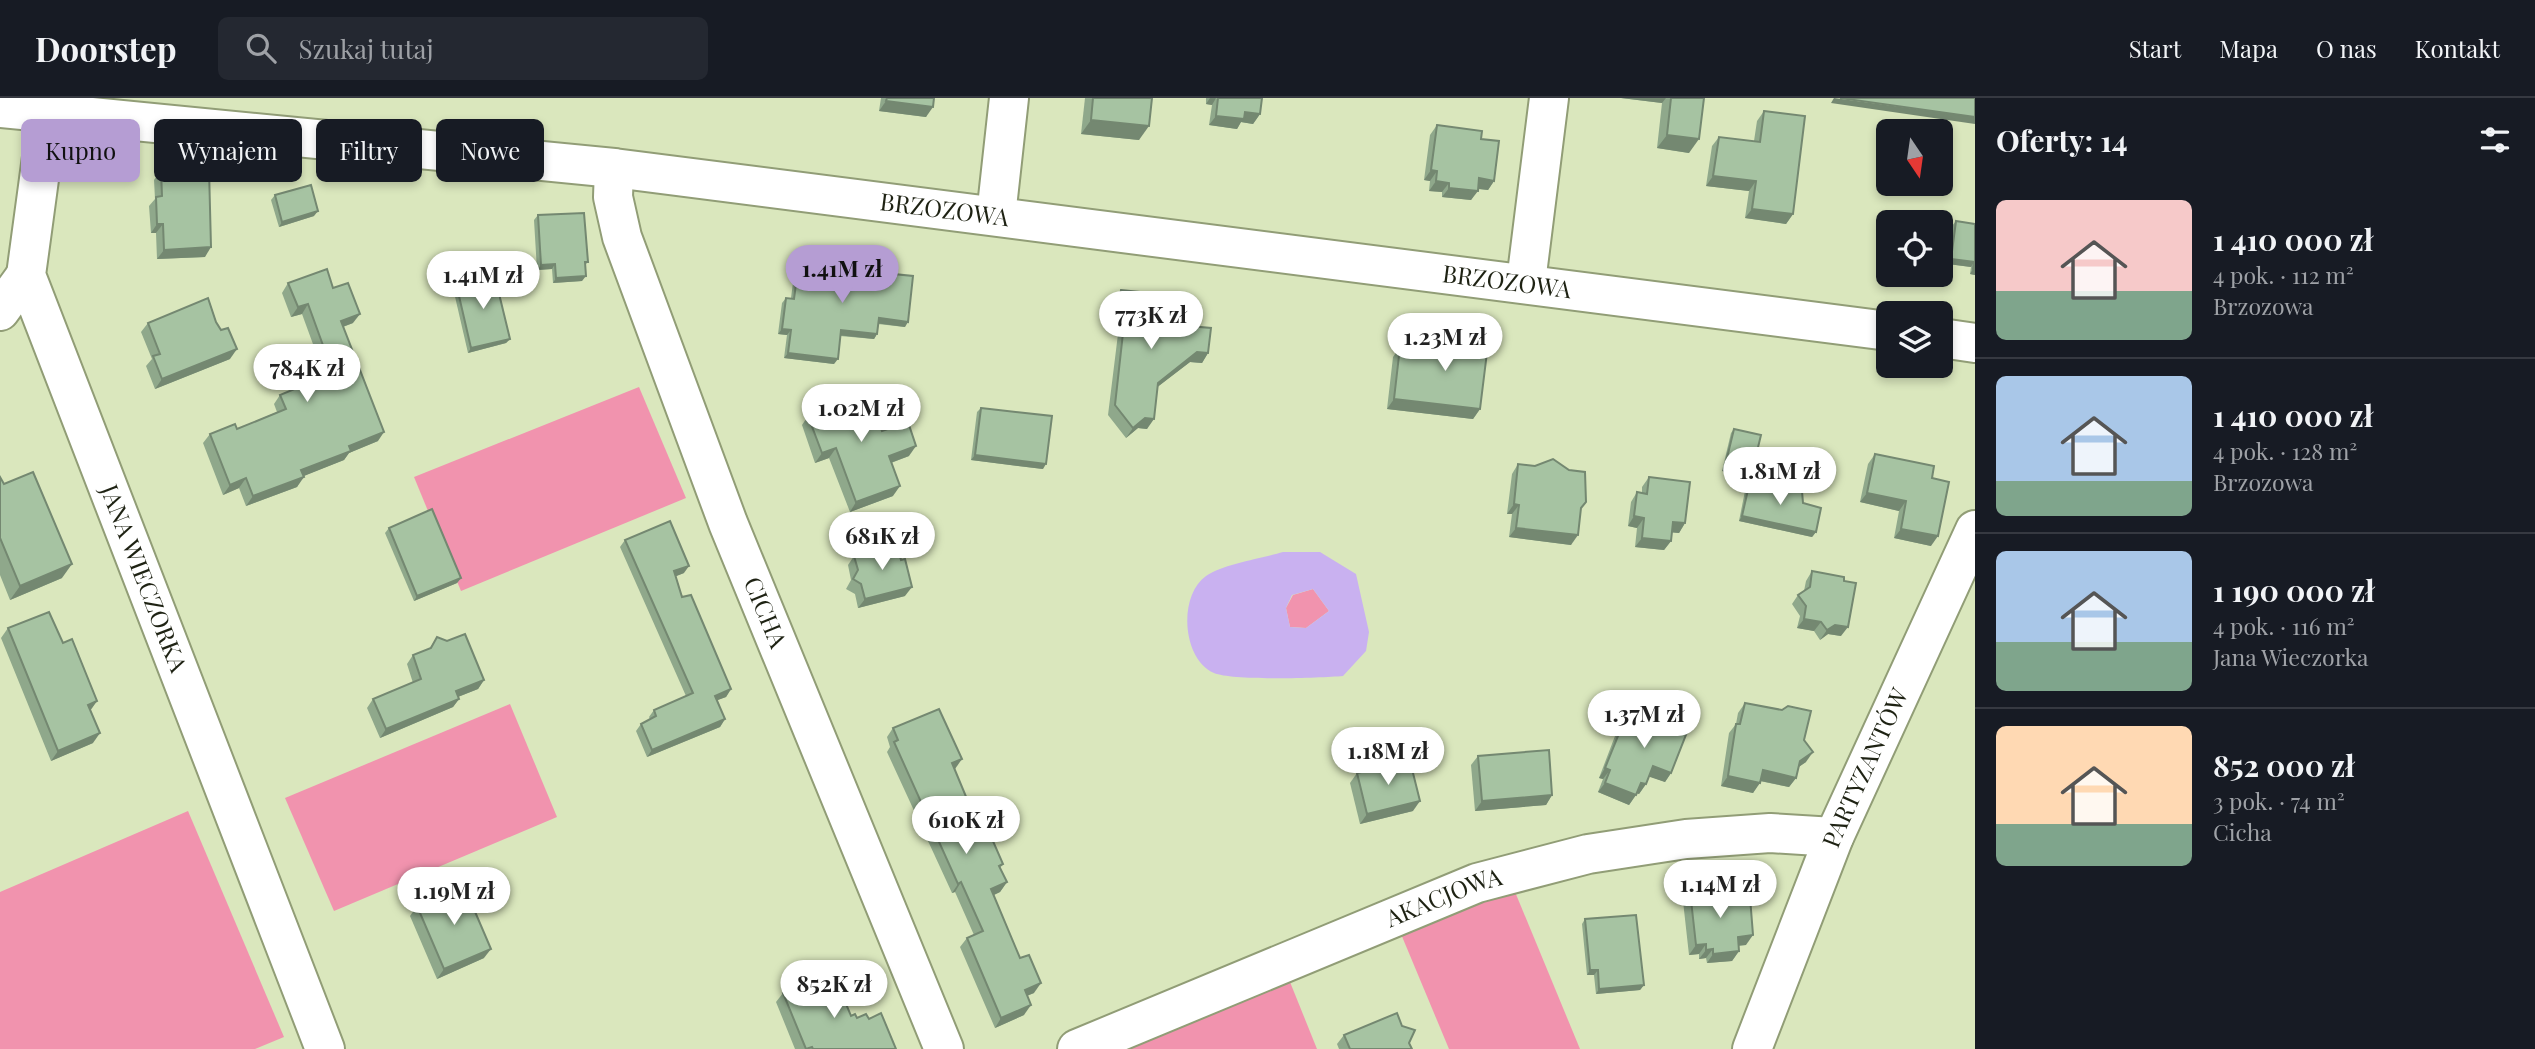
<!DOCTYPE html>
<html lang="pl">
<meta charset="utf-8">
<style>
:root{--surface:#171b24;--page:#242831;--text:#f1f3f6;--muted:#9ea1a6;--line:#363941;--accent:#b59dd3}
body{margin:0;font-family:"Playfair Display",serif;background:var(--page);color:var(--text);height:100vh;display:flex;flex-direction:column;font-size:26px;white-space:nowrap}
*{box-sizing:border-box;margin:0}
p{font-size:23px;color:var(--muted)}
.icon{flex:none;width:38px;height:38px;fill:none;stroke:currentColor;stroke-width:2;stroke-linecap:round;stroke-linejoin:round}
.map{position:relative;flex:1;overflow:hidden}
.details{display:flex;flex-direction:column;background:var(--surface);width:560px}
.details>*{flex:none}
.guide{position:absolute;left:21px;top:21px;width:665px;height:63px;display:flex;gap:14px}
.needle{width:46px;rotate:167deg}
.controls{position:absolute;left:1876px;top:21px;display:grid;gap:14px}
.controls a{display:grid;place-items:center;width:77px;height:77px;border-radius:10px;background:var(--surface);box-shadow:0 4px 10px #0003;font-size:35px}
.price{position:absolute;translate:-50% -60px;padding:0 16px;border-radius:24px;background:#fff;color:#222;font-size:23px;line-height:46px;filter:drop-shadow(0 2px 4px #0008)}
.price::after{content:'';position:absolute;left:50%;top:42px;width:21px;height:16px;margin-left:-10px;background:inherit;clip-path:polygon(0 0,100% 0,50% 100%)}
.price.selected{background:var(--accent);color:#111}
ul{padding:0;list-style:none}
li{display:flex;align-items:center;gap:21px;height:175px;padding:0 21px}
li+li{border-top:2px solid var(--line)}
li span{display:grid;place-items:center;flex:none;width:196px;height:140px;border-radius:10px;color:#555}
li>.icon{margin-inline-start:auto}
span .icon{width:84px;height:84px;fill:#fffc;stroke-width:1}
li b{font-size:30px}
h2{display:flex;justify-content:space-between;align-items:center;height:84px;padding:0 21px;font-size:30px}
.pill{padding:0 24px;border-radius:10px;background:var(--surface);box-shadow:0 4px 10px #0003;font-size:24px;line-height:63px}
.pill.selected{background:var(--accent);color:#111}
header{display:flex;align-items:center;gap:42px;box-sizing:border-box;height:98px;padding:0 35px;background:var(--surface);border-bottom:2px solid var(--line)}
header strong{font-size:33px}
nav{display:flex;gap:38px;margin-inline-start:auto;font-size:24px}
.search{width:490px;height:63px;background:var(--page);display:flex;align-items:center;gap:18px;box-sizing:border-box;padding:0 24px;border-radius:10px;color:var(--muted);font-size:26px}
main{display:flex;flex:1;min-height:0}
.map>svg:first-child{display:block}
</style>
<header>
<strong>Doorstep</strong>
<div class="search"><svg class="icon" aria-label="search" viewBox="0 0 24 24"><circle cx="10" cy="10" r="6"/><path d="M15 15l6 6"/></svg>Szukaj tutaj</div>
<nav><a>Start</a><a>Mapa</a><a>O nas</a><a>Kontakt</a></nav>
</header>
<main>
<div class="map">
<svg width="1975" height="951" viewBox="0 0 1975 951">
<rect width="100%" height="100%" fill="#dae7bd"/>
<!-- green -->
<g fill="#f193ae">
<polygon points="639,289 686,400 461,493 414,379"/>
<polygon points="1313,491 1329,513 1306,530 1290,529 1286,510 1293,497"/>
<polygon points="510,606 557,719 334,813 285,700"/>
<polygon points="188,713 284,939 255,951 0,951 0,794"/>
<polygon points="1513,789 1580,951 1449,951 1401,836"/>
<polygon points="1290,884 1317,951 1128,951"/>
</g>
<!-- water -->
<path fill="#c9b1f0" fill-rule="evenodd" d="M1283 454H1320L1356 476 1369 534 1366 553 1343 578C1319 580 1233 583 1214 575 1182 561 1178 498 1206 478 1223 466 1263 460 1283 454ZM1313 491 1329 513 1306 530 1290 529 1286 510 1292 497Z"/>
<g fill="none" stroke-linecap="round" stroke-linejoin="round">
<!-- minor casing -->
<g stroke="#919d76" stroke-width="42">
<g id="minor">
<path id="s1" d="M50 0 26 177 325 951"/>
<path id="s2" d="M0 10 614 70 1888 233"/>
<path id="s3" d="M614 70 613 99 622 139 728 425 944 951"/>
<polyline points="996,118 1009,0"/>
<polyline points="1526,184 1549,0"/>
<polyline points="0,213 26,177"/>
<polyline points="1941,240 1975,245"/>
<path id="s4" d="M1077 951 1477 785 1588 756 1686 741 1770 735 1834 739"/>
<path id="s5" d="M1752 951 1834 739 1975 432"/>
</g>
</g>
<!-- minor -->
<use href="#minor" stroke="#fff" stroke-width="38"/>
</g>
<!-- wall -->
<g fill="#8fa88b">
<polygon points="881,0 934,0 926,19 879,13"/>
<polygon points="1085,0 1152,0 1139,42 1081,36"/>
<polygon points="1206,0 1262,0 1260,16 1253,26 1241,24 1237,31 1209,27 1212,7 1206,6"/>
<polygon points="1621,0 1704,0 1689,55 1657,50 1662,5"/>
<polygon points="1764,13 1793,116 1786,126 1745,120 1749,93 1706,88 1712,48 1719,39 1754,43 1757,23"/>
<polygon points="1437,27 1481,41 1494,83 1488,92 1478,91 1471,102 1442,99 1442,94 1429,93 1430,83 1424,82 1430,37"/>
<polygon points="161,72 205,159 157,161 156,135 151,135 149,108 155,101 154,82"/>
<polygon points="275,97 314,118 279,129 271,102"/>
<polygon points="538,117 588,164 585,167 582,183 553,185 552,171 537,172 534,122"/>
<polygon points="1956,123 1975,126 1975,177 1970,176 1971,169 1948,166 1952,128"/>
<polygon points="826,159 864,173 905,229 878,226 877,236 874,241 840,238 834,266 784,260 787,237 778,236 782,205 786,200 791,200 795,169 799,164 822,168 822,164"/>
<polygon points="288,185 333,190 353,225 343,229 378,343 349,355 344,362 303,378 297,389 246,408 239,390 223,397 203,345 210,336 237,331 277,314 274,306 280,297 325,279 302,216 291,219 282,195"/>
<polygon points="456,185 510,241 506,245 468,255 453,190"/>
<polygon points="1121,192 1189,228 1208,255 1202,265 1190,264 1157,289 1147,331 1138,330 1126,340 1108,317 1118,236 1110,235 1114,201"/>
<polygon points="216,224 230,261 155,291 146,268 152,261 141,234 148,225"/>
<polygon points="1452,233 1480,311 1473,321 1387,311 1393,259 1400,249 1444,255 1446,243"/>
<polygon points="820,307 882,333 909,358 891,365 893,398 850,414 829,360 815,365 802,327 808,318 814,316"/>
<polygon points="981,310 1043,371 971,362 977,314"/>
<polygon points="1734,331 1752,374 1749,379 1722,373 1731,335"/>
<polygon points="1875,356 1932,380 1931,448 1894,440 1899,413 1860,404 1868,366"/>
<polygon points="1518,366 1535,368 1581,410 1571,447 1509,439 1512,416 1507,416 1512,376"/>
<polygon points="0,379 62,480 10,502 0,477"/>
<polygon points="1649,379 1685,425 1679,435 1672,434 1671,443 1664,452 1635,449 1637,430 1628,428 1631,404 1637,394 1642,395 1642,389"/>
<polygon points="1750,383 1816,434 1812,439 1739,423 1746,388"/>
<polygon points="389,430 461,480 457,485 414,503 385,435"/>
<polygon points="625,442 684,475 676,478 682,499 731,591 726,599 717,602 725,621 720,629 647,659 636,633 641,626 650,621 649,619 654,612 686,598 620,449"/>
<polygon points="854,458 905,498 858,510 855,496 846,491 851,482 848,467"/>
<polygon points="1812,473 1841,538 1828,536 1820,542 1814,533 1797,530 1800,518 1792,506 1798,497 1804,493 1806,483"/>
<polygon points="8,530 63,545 97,603 90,612 93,645 51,663 1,540"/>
<polygon points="437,539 484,582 478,591 458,599 459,601 453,609 380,640 367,610 373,601 413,585 407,566 413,557 429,551"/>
<polygon points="1745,605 1782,612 1804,642 1806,664 1798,669 1796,680 1789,689 1760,683 1753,695 1721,688 1729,635 1736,626 1738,615"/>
<polygon points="1636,608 1671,675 1665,684 1649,678 1646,686 1639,696 1637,695 1629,707 1598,694 1603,681 1599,680 1615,638 1622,628 1625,629 1630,618"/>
<polygon points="893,630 955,671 954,671 979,730 1003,766 1000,770 1007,784 1000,794 994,797 1034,895 1027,898 1024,917 995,930 960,849 967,840 974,837 955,794 952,795 887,654 890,649 887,639"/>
<polygon points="1478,658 1552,697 1546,707 1475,713 1471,667"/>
<polygon points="1357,675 1413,713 1360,726 1350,685"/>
<polygon points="436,792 446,796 484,860 437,881 410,818 417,808 428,804"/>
<polygon points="1690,793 1723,802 1746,847 1738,848 1739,853 1732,863 1707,865 1706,860 1699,861 1699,856 1689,857 1683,803"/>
<polygon points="1585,821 1644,887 1640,892 1596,896 1594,877 1587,877 1582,826"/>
<polygon points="822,886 832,891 851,918 857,920 869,921 896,951 795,951 776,904 783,895"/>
<polygon points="1344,937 1409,945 1412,951 1339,951 1337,946"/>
</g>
<!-- shaded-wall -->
<g fill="#748871">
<polygon points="1210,0 1216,0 1212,7 1206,6"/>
<polygon points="1621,0 1666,0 1662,5"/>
<polygon points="1834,0 1975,19 1975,26 1831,5"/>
<polygon points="886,3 933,9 926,19 879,13"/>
<polygon points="1245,14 1260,16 1253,26 1241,24 1237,31 1209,27 1216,18"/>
<polygon points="1091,22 1149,28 1139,42 1081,36"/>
<polygon points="1667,37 1699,41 1689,55 1657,50"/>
<polygon points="1431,72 1437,73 1430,83 1424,82"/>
<polygon points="1713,78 1756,83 1749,93 1706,88"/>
<polygon points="1479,80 1494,83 1488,92 1472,90"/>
<polygon points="1436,83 1449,85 1442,94 1429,93"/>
<polygon points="1449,90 1478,93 1471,102 1442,99"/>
<polygon points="1752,111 1793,116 1786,126 1745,120"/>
<polygon points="318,113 314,118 279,129 282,124"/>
<polygon points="157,126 163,126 156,135 151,135"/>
<polygon points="211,149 205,159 157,161 164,152"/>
<polygon points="1951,161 1974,164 1971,169 1948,166"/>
<polygon points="555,166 552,171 537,172 541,167"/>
<polygon points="1973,171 1975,172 1975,177 1970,176"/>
<polygon points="586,178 582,183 553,185 556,180"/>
<polygon points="308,206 302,216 291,219 298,209"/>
<polygon points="360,216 353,225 334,232 341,223"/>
<polygon points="879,220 908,224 905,229 875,225"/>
<polygon points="1117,226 1124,226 1118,236 1110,235"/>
<polygon points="782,231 791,232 787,237 778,236"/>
<polygon points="841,232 877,236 874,241 837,237"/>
<polygon points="510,241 506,245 468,255 471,250"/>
<polygon points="237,251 230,261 155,291 162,281"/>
<polygon points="1197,254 1208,255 1202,265 1190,264 1151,294 1158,285"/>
<polygon points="788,255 838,261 834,266 784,260"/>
<polygon points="1394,301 1480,311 1473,321 1387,311"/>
<polygon points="1145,320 1154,321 1147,331 1138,330 1126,340 1133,330"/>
<polygon points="384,334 378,343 349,355 344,362 294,382 301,372 349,348"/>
<polygon points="916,348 909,358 882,368 889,358"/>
<polygon points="836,350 829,360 815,365 822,355"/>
<polygon points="975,357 1046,366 1043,371 971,362"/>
<polygon points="1725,368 1752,374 1749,379 1722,373"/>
<polygon points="304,379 297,389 246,408 253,398"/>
<polygon points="246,380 239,390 223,397 230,387"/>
<polygon points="900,388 893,398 850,414 856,404"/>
<polygon points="1867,395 1906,403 1899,413 1860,404"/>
<polygon points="1514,406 1519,407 1512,416 1507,416"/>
<polygon points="1634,418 1644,420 1637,430 1628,428"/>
<polygon points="1742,418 1816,434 1812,439 1739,423"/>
<polygon points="1673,424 1685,425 1679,435 1666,434"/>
<polygon points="1516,430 1578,437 1571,447 1509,439"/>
<polygon points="1901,431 1938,438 1931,448 1894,440"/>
<polygon points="1642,440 1671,443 1664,452 1635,449"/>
<polygon points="72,466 62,480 10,502 20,488"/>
<polygon points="689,468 684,475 669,481 674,473"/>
<polygon points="461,480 457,485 414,503 417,498"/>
<polygon points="912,489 905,498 858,510 865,501"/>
<polygon points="1804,521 1821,524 1814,533 1797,530"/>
<polygon points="1835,527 1848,529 1841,538 1828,536 1820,542 1827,532"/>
<polygon points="484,582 478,591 450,602 456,593"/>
<polygon points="731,591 726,599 710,605 715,598"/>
<polygon points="459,601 453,609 380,640 386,631"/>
<polygon points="97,603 90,613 88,607"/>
<polygon points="725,621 720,629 647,659 652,652"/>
<polygon points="100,635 93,645 51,663 58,653"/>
<polygon points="1813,654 1806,664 1793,673 1800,663"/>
<polygon points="962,661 955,671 945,675 952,665"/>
<polygon points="1653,668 1671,675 1665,684 1647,678"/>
<polygon points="1605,670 1610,672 1603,681 1599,680"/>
<polygon points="1763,672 1796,680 1789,689 1756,682"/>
<polygon points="1728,678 1760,685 1753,695 1721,688"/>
<polygon points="1605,685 1636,697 1629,707 1598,694"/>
<polygon points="1641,685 1646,686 1639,696 1634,694"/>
<polygon points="1552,697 1546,707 1475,713 1482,703"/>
<polygon points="1420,703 1413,713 1360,726 1367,716"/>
<polygon points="961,784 955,794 952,795 958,786"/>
<polygon points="1007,784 1000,794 985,801 991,791"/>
<polygon points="1753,837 1746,847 1731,848 1738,839"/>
<polygon points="1706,846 1699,856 1689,857 1696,847"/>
<polygon points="491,851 484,860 437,881 444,871"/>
<polygon points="1713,851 1706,860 1699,861 1706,852"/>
<polygon points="1739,853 1732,863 1707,865 1713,856"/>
<polygon points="1590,872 1598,872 1594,877 1587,877"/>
<polygon points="1041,885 1034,895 1018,901 1025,892"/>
<polygon points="1644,887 1640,892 1596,896 1599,891"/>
<polygon points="1031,907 1024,917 995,930 1001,920"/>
</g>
<!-- building -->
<g fill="#a6c3a2" stroke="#748871" stroke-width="2">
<polygon points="887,0 934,0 933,9 886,3"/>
<polygon points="1093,0 1152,0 1149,28 1091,22"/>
<polygon points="1218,0 1262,0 1260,16 1245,14 1244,21 1216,18"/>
<polygon points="1671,0 1704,0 1699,41 1667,37"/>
<polygon points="1840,0 1975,0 1975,19"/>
<polygon points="1764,13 1805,18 1793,116 1752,111 1756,83 1713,78 1719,39 1760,44"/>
<polygon points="1437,27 1482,33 1481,41 1499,43 1494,83 1479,80 1478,93 1449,90 1449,85 1436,83 1437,73 1431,72"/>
<polygon points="209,71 211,149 164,152 163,126 157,126 156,99 162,98 161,72"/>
<polygon points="311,87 318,113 282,124 275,97"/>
<polygon points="584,115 588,164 585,164 586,178 556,180 555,166 541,167 538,117"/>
<polygon points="1956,123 1975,126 1975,172 1973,171 1974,164 1951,161"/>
<polygon points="826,159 865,164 864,173 913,178 908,224 879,220 877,236 841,232 838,261 788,255 791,232 782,231 786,200 794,201 799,164 825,168"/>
<polygon points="327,171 333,190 348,185 360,216 341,223 384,334 349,348 351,353 301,372 304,379 253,398 246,380 230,387 210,336 235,326 237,331 286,311 280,297 333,275 308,206 298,209 288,185"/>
<polygon points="494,175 510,241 471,250 456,185"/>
<polygon points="1121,192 1158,196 1156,211 1191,215 1189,228 1211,230 1208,255 1197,254 1158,285 1154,321 1145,320 1133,330 1115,307 1124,226 1117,226"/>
<polygon points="208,200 216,224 221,232 228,230 237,251 162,281 153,258 160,256 148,225"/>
<polygon points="1452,233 1489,238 1480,311 1394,301 1400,249 1450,256"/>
<polygon points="868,295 882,333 908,324 916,348 889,358 900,388 856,404 836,350 822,355 808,318 822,312 820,307"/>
<polygon points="981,310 1052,318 1046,366 975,357"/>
<polygon points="1734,331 1761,337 1752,374 1725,368"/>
<polygon points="1875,356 1934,368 1932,380 1949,384 1938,438 1901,431 1906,403 1867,395"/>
<polygon points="1553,361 1569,372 1585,374 1586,404 1581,410 1578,437 1516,430 1519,407 1514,406 1518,366 1535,368"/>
<polygon points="33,374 72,466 20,488 0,440 0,379 4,386"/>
<polygon points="1649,379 1690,384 1685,425 1673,424 1671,443 1642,440 1644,420 1634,418 1637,394 1647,396"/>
<polygon points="1750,383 1802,393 1803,405 1821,410 1816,434 1742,418"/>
<polygon points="432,411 461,480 417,498 389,430"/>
<polygon points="670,423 689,468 674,473 682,499 691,497 731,591 715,598 725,621 652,652 641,626 656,618 654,612 693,595 625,442"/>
<polygon points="897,448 901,462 905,461 912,489 865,501 861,486 853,481 858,472 854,458"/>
<polygon points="1812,473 1844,479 1844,483 1856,485 1848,529 1835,527 1827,532 1821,524 1804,521 1806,508 1798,497 1810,489"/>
<polygon points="49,514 63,545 72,541 97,603 88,607 100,635 58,653 8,530"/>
<polygon points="465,536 484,582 456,593 459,601 386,631 373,601 421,581 413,557 431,550 437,539 447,543"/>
<polygon points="1745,605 1782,612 1788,608 1811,613 1804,642 1813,654 1800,663 1796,680 1763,672 1760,685 1728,678 1736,626 1740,626"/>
<polygon points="1636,608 1689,629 1671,675 1653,668 1646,686 1641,685 1636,697 1605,685 1610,672 1605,670 1622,628 1628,631"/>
<polygon points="939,611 962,661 952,665 979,730 986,727 1003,766 999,768 1007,784 991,791 1020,860 1029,857 1041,885 1025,892 1031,907 1001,920 967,840 983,833 961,784 958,786 894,644 898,642 893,630"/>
<polygon points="1549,652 1552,697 1482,703 1478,658"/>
<polygon points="1410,663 1420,703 1367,716 1357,675"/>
<polygon points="464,788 491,851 444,871 417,808 432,802 436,792 446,796"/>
<polygon points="1722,790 1723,802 1750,799 1753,837 1738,839 1739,853 1713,856 1713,851 1706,852 1706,846 1696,847 1690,793"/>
<polygon points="1636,817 1644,887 1599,891 1598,872 1590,872 1585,821"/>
<polygon points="819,880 822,886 829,883 832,891 839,889 851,918 855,916 857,920 866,916 869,921 881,915 896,951 813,951 812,949 806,951 783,895"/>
<polygon points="1397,915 1402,928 1415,932 1409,945 1412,951 1350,951 1344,937"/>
</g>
<g text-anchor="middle" stroke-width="6" stroke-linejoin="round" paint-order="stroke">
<!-- street labels -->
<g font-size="24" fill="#1e2213" stroke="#dae7bd">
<text dy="8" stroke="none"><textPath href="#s2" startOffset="950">BRZOZOWA</textPath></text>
<text dy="8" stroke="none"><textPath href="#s2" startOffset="1517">BRZOZOWA</textPath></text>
<text dy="8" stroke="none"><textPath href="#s1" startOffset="504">JANA WIECZORKA</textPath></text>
<text dy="8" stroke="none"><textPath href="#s3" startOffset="472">CICHA</textPath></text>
<text dy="8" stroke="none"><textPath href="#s5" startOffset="303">PARTYZANTÓW</textPath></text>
<text dy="8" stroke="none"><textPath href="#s4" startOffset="397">AKACJOWA</textPath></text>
</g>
</g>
</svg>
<div class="controls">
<a><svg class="needle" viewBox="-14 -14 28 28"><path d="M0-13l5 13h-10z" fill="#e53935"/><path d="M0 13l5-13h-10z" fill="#9ea1a6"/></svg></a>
<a><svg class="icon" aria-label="locate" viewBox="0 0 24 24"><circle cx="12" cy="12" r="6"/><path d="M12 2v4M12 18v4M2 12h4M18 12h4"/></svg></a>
<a><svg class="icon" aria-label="layers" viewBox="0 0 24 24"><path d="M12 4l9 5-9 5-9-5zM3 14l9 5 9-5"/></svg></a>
</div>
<b class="price selected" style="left:842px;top:207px">1.41M zł</b>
<b class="price" style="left:483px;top:213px">1.41M zł</b>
<b class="price" style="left:1151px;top:253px">773K zł</b>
<b class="price" style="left:1445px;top:275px">1.23M zł</b>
<b class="price" style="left:307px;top:306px">784K zł</b>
<b class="price" style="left:861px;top:346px">1.02M zł</b>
<b class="price" style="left:1780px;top:409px">1.81M zł</b>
<b class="price" style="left:882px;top:474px">681K zł</b>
<b class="price" style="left:1644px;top:652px">1.37M zł</b>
<b class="price" style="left:1388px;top:689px">1.18M zł</b>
<b class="price" style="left:966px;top:758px">610K zł</b>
<b class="price" style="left:1720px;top:822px">1.14M zł</b>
<b class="price" style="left:454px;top:829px">1.19M zł</b>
<b class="price" style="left:834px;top:922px">852K zł</b>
<div class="guide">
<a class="pill selected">Kupno</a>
<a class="pill">Wynajem</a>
<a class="pill">Filtry</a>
<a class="pill">Nowe</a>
</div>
</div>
<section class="details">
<h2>Oferty: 14<svg class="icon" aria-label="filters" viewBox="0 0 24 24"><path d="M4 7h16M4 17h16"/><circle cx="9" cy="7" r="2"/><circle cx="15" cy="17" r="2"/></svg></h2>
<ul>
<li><span style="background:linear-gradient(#f6c9c9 65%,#7fa58c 0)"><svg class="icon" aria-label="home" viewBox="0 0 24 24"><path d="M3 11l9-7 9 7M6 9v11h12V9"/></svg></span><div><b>1 410 000 zł</b><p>4 pok. · 112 m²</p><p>Brzozowa</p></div></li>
<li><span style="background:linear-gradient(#a9c7e8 75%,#7fa58c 0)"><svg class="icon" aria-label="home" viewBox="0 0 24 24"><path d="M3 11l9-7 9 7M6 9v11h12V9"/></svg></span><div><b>1 410 000 zł</b><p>4 pok. · 128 m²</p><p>Brzozowa</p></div></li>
<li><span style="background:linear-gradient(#a9c7e8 65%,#7fa58c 0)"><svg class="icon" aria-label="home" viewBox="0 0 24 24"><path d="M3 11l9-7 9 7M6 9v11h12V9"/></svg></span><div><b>1 190 000 zł</b><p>4 pok. · 116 m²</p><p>Jana Wieczorka</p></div></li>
<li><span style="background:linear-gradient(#ffd9b3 70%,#7fa58c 0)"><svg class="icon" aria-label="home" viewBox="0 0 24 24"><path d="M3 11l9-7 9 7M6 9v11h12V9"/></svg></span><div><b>852 000 zł</b><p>3 pok. · 74 m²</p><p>Cicha</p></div></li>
</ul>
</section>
</main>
